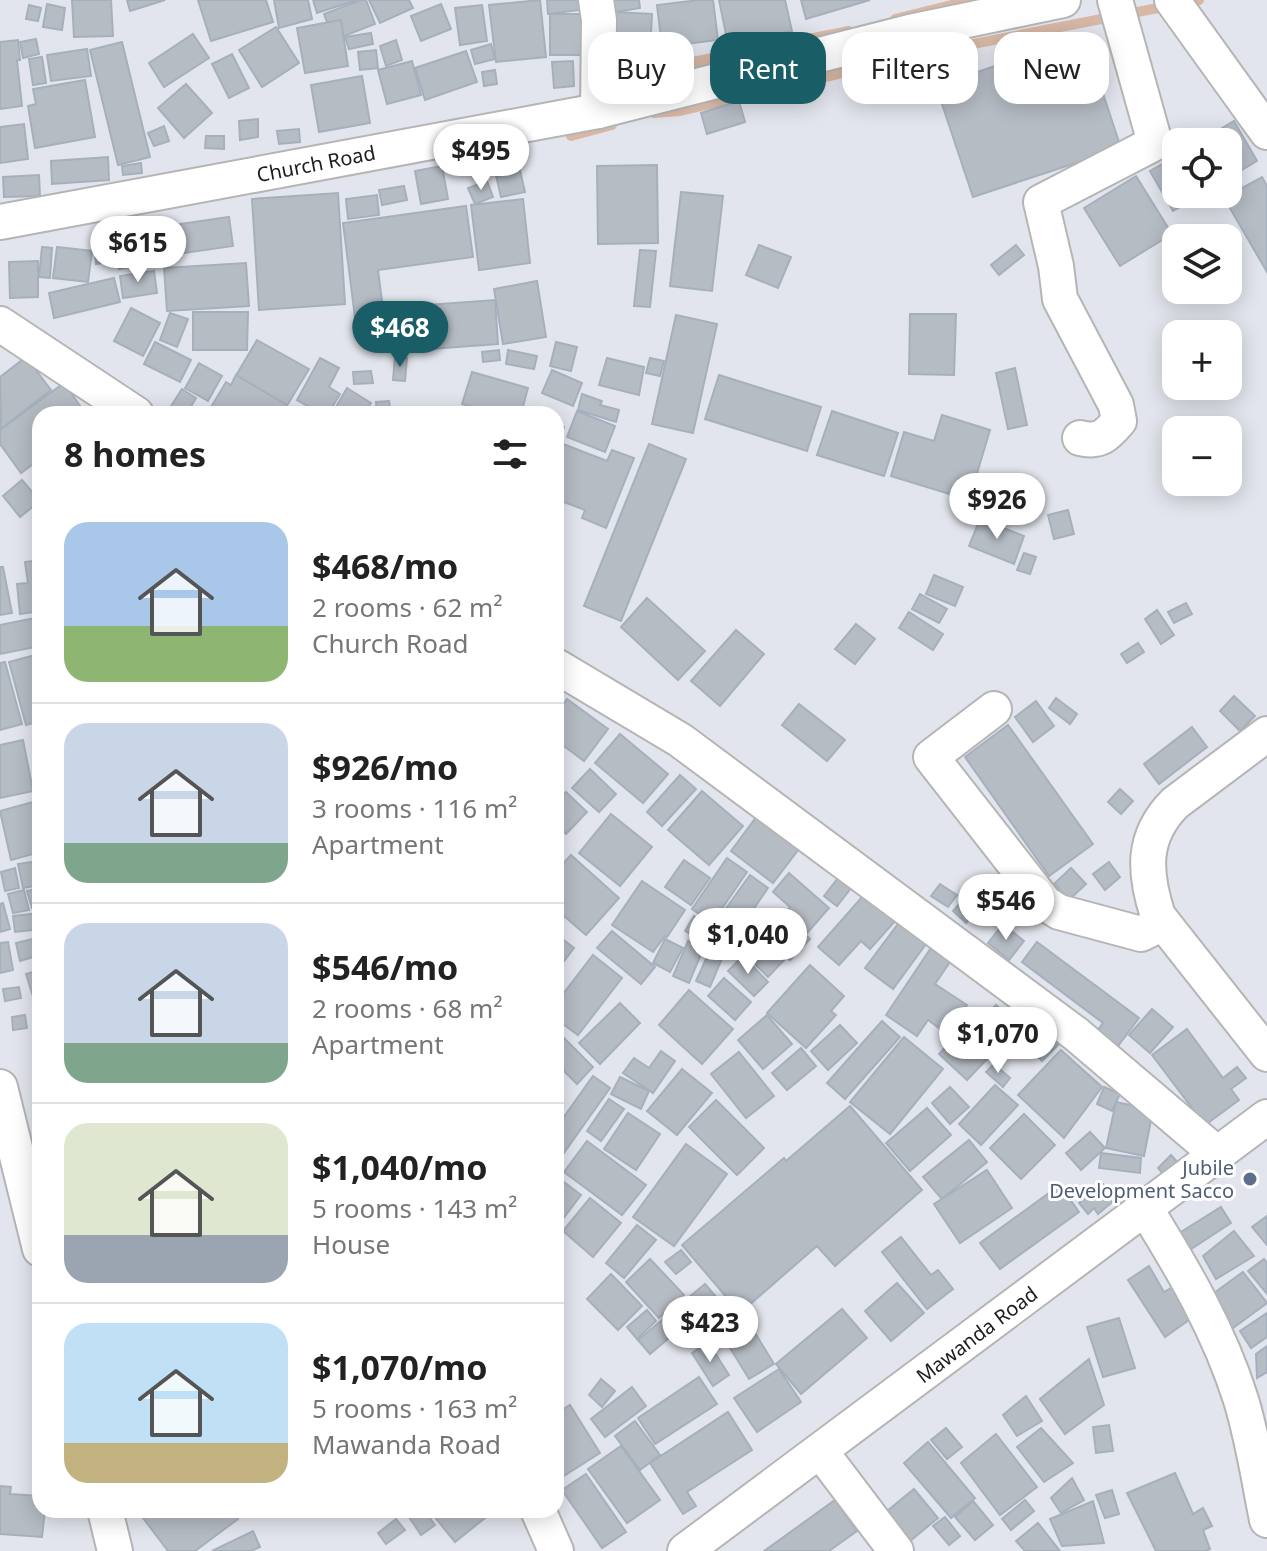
<!DOCTYPE html>
<meta charset="utf-8">
<style>
:root{--surface:#fff;--page:#f2f2f2;--text:#222;--muted:#767676;--line:#e0e0e0;--accent:#195d66}
body{margin:0;font-family:"Noto Sans",sans-serif;background:var(--page);color:var(--text);height:100vh;display:flex;flex-direction:column;font-size:30px;white-space:nowrap}
*{box-sizing:border-box;margin:0}
p{font-size:26px;color:var(--muted)}
.icon{flex:none;width:44px;height:44px;fill:none;stroke:currentColor;stroke-width:2;stroke-linecap:round;stroke-linejoin:round}
.map{position:relative;flex:1;overflow:hidden}
.panel{position:absolute;left:32px;top:406px;width:532px;height:1112px;display:flex;flex-direction:column;background:var(--surface);border-radius:24px;box-shadow:0 4px 20px #0003}
.panel>*{flex:none}
.banner{position:absolute;left:588px;top:32px;width:558px;height:72px;display:flex;gap:16px}
.tools{position:absolute;left:1162px;top:128px;display:grid;gap:16px}
.tools a{display:grid;place-items:center;width:80px;height:80px;border-radius:16px;background:var(--surface);box-shadow:0 4px 20px #0003;font-size:40px}
.price{position:absolute;translate:-50% -68px;padding:0 18px;border-radius:28px;background:#fff;color:#222;font-size:26px;line-height:52px;filter:drop-shadow(0 2px 4px #0008)}
.price::after{content:'';position:absolute;left:50%;top:48px;width:24px;height:18px;margin-left:-12px;background:inherit;clip-path:polygon(0 0,100% 0,50% 100%)}
.price.current{background:var(--accent);color:#fff}
ul{padding:0;list-style:none}
li{display:flex;align-items:center;gap:24px;height:200px;padding:0 32px}
li+li{border-top:2px solid var(--line)}
li span{display:grid;place-items:center;flex:none;width:224px;height:160px;border-radius:24px;color:#555}
li>.icon{margin-inline-start:auto}
span .icon{width:96px;height:96px;fill:#fffc;stroke-width:1}
li b{font-size:34px}
h2{display:flex;justify-content:space-between;align-items:center;height:96px;padding:0 32px;font-size:34px}
.pill{padding:0 28px;border-radius:24px;background:var(--surface);box-shadow:0 4px 20px #0003;font-size:28px;line-height:72px}
.pill.current{background:var(--accent);color:#fff}
.map>svg:first-child{display:block}
</style>
<div class="map">
<svg width="1267" height="1551" viewBox="0 0 1267 1551">
<rect width="100%" height="100%" fill="#e2e5ed"/>
<g fill="none" stroke-linecap="round" stroke-linejoin="round">
<!-- stream -->
<g stroke="#d8b7a5" stroke-width="10">
<polyline points="895,19 972,0"/>
<polyline points="611,78 849,31"/>
<polyline points="654,113 680,111 937,51 1199,0"/>
<polyline points="571,136 612,125"/>
</g>
</g>
<!-- building -->
<g fill="#b6bcc4" stroke="#a6b0bd" stroke-width="2">
<polygon points="72,0 111,0 113,36 74,37"/>
<polygon points="127,0 165,0 130,11"/>
<polygon points="198,0 266,0 273,22 211,41"/>
<polygon points="274,0 308,0 312,19 279,28"/>
<polygon points="313,0 357,0 317,13"/>
<polygon points="361,0 366,0 375,24 334,40 324,14"/>
<polygon points="369,0 409,0 413,8 380,23"/>
<polygon points="540,0 546,57 496,62 489,5"/>
<polygon points="547,0 578,0 580,10 548,14"/>
<polygon points="608,0 639,0 640,8 610,13"/>
<polygon points="699,0 713,0 718,40 662,47 657,5"/>
<polygon points="719,0 785,0 792,31 728,44"/>
<polygon points="801,0 870,0 806,19"/>
<polygon points="47,4 65,8 62,30 43,27"/>
<polygon points="441,4 451,29 421,41 411,16"/>
<polygon points="29,5 41,8 38,21 26,19"/>
<polygon points="482,5 487,41 460,45 455,8"/>
<polygon points="615,12 652,14 650,53 613,52"/>
<polygon points="550,14 585,14 584,55 550,55"/>
<polygon points="341,20 348,66 305,73 297,28"/>
<polygon points="276,27 299,63 262,87 239,50"/>
<polygon points="371,33 373,44 349,49 345,37"/>
<polygon points="193,34 209,58 164,87 149,63"/>
<polygon points="1084,36 1121,148 973,197 936,86"/>
<polygon points="36,39 39,54 23,58 20,42"/>
<polygon points="18,40 20,60 17,60 22,106 0,109 0,42"/>
<polygon points="396,40 402,60 386,66 380,46"/>
<polygon points="122,42 150,157 118,165 90,50"/>
<polygon points="491,44 495,59 475,64 471,50"/>
<polygon points="87,49 91,76 51,81 47,55"/>
<polygon points="376,50 378,68 360,70 358,52"/>
<polygon points="466,51 477,82 425,100 415,68"/>
<polygon points="232,54 249,88 229,98 212,64"/>
<polygon points="42,57 46,83 33,85 29,59"/>
<polygon points="412,61 421,95 387,104 378,70"/>
<polygon points="573,61 574,86 554,88 552,62"/>
<polygon points="495,70 497,84 484,86 482,72"/>
<polygon points="362,76 370,123 319,132 311,85"/>
<polygon points="85,80 95,137 35,148 28,106 36,104 33,89"/>
<polygon points="186,84 212,113 184,138 158,108"/>
<polygon points="739,101 745,122 707,134 701,113"/>
<polygon points="258,119 258,137 240,140 239,121"/>
<polygon points="1234,121 1257,161 1228,178 1228,142 1199,142"/>
<polygon points="24,124 28,159 0,163 0,127"/>
<polygon points="164,126 169,141 154,146 148,133"/>
<polygon points="299,129 300,142 279,144 277,131"/>
<polygon points="206,136 224,136 224,149 205,148"/>
<polygon points="1176,156 1176,194 1202,194 1173,211 1150,171"/>
<polygon points="108,157 109,180 52,184 51,161"/>
<polygon points="141,163 142,173 123,175 122,166"/>
<polygon points="657,165 658,243 598,244 597,166"/>
<polygon points="442,166 448,199 421,204 415,171"/>
<polygon points="519,166 525,192 501,197 495,171"/>
<polygon points="39,175 40,196 4,197 3,177"/>
<polygon points="1136,176 1172,234 1120,266 1084,208"/>
<polygon points="1262,177 1267,186 1267,272 1224,198"/>
<polygon points="487,181 493,197 475,204 468,188"/>
<polygon points="404,186 407,200 382,205 379,190"/>
<polygon points="681,192 723,196 712,291 670,286"/>
<polygon points="338,193 345,304 259,310 252,199"/>
<polygon points="377,195 379,215 348,219 346,199"/>
<polygon points="523,199 530,263 479,270 471,205"/>
<polygon points="466,206 473,257 378,270 383,309 370,310 373,330 357,333 343,223"/>
<polygon points="229,217 233,246 170,255 166,226"/>
<polygon points="153,219 159,254 146,257 147,264 119,269 112,226"/>
<polygon points="109,238 110,262 96,264 94,239"/>
<polygon points="759,245 791,257 778,288 746,275"/>
<polygon points="1016,245 1024,255 999,275 991,265"/>
<polygon points="42,247 52,248 50,278 39,277"/>
<polygon points="57,247 92,251 88,282 53,278"/>
<polygon points="640,250 656,251 650,307 634,306"/>
<polygon points="38,261 38,297 10,298 9,262"/>
<polygon points="246,263 249,306 167,311 164,268"/>
<polygon points="154,271 157,293 123,298 120,276"/>
<polygon points="114,278 120,302 54,318 49,293"/>
<polygon points="537,281 546,337 503,344 494,289"/>
<polygon points="495,300 498,344 389,352 386,308"/>
<polygon points="131,308 160,323 143,356 114,341"/>
<polygon points="193,312 248,312 247,350 193,350"/>
<polygon points="170,313 188,319 177,347 160,340"/>
<polygon points="910,314 956,314 954,375 909,374"/>
<polygon points="676,315 717,324 693,433 652,424"/>
<polygon points="257,340 309,369 285,409 234,379"/>
<polygon points="155,342 191,360 180,382 144,364"/>
<polygon points="556,342 577,347 571,371 550,366"/>
<polygon points="499,350 500,360 483,362 482,352"/>
<polygon points="508,350 537,356 534,369 506,364"/>
<polygon points="26,357 51,390 1,429 0,377"/>
<polygon points="395,357 407,358 405,381 393,380"/>
<polygon points="320,358 339,368 329,387 340,394 328,414 322,414 297,400"/>
<polygon points="607,358 644,367 639,395 599,385"/>
<polygon points="650,358 664,361 660,376 646,373"/>
<polygon points="199,363 222,376 208,401 185,388"/>
<polygon points="1015,368 1027,425 1008,429 996,373"/>
<polygon points="552,370 582,383 573,406 542,393"/>
<polygon points="371,371 373,383 354,384 353,372"/>
<polygon points="472,372 528,388 521,414 497,414 462,404"/>
<polygon points="236,375 287,405 281,414 219,414 210,409 226,382 231,385"/>
<polygon points="719,375 821,407 807,451 705,419"/>
<polygon points="64,383 83,410 78,414 40,414 40,459 21,473 0,444 0,430"/>
<polygon points="347,388 371,403 365,414 332,414"/>
<polygon points="182,389 196,398 189,410 194,413 166,414"/>
<polygon points="582,394 602,401 600,405 619,410 616,422 578,410"/>
<polygon points="389,401 391,414 377,414 376,402"/>
<polygon points="577,411 615,426 605,452 567,437"/>
<polygon points="832,411 898,433 884,476 817,455"/>
<polygon points="942,415 990,430 969,500 891,476 904,432 934,441"/>
<polygon points="556,423 564,427 558,442 607,461 612,450 634,458 606,528 582,518 585,510 556,499"/>
<polygon points="649,444 686,459 621,621 584,606"/>
<polygon points="22,480 40,501 20,517 3,496"/>
<polygon points="1068,510 1074,534 1054,539 1048,515"/>
<polygon points="980,519 1024,536 1014,564 969,546"/>
<polygon points="1024,553 1036,557 1030,574 1017,570"/>
<polygon points="40,560 40,611 20,614 17,584 28,583 25,562"/>
<polygon points="0,567 3,567 12,613 0,615"/>
<polygon points="934,575 963,587 955,606 926,594"/>
<polygon points="920,594 947,609 939,623 912,609"/>
<polygon points="647,598 705,651 678,680 621,627"/>
<polygon points="1186,603 1192,614 1174,623 1168,612"/>
<polygon points="1157,610 1174,635 1161,644 1145,619"/>
<polygon points="909,612 943,634 933,650 899,628"/>
<polygon points="40,617 40,646 0,654 0,625"/>
<polygon points="856,624 875,639 855,664 835,649"/>
<polygon points="736,630 764,654 720,706 691,681"/>
<polygon points="1138,643 1144,652 1127,663 1121,654"/>
<polygon points="35,655 40,675 40,721 26,725 9,662"/>
<polygon points="5,662 22,724 0,730 0,663"/>
<polygon points="1234,696 1255,716 1240,731 1220,711"/>
<polygon points="1056,698 1077,714 1070,724 1049,708"/>
<polygon points="567,699 608,729 584,761 556,740 556,714"/>
<polygon points="1036,701 1054,726 1033,742 1015,717"/>
<polygon points="799,704 845,740 827,761 782,725"/>
<polygon points="1008,725 1093,844 1049,876 965,757"/>
<polygon points="1192,727 1207,747 1159,784 1144,764"/>
<polygon points="620,734 668,774 643,803 595,763"/>
<polygon points="23,740 33,791 0,798 0,745"/>
<polygon points="590,769 616,794 599,812 572,788"/>
<polygon points="680,775 696,789 662,826 647,812"/>
<polygon points="1120,789 1133,801 1121,814 1108,802"/>
<polygon points="702,791 743,826 709,865 668,830"/>
<polygon points="566,792 587,812 566,834 556,824 556,802"/>
<polygon points="40,800 40,852 11,860 0,811"/>
<polygon points="611,814 652,847 620,886 579,853"/>
<polygon points="757,816 799,849 773,883 731,851"/>
<polygon points="571,855 619,898 586,935 556,909 556,871"/>
<polygon points="727,858 747,872 712,923 692,909"/>
<polygon points="684,860 710,878 691,905 665,887"/>
<polygon points="39,861 40,885 23,888 18,864"/>
<polygon points="1109,862 1120,877 1105,890 1093,874"/>
<polygon points="15,868 19,888 5,891 1,872"/>
<polygon points="1071,868 1086,884 1069,900 1054,884"/>
<polygon points="789,873 829,908 807,933 785,914 790,907 773,892"/>
<polygon points="842,873 855,883 837,906 824,896"/>
<polygon points="750,875 768,888 733,939 714,925"/>
<polygon points="642,881 685,910 667,937 665,936 653,952 612,925"/>
<polygon points="940,884 957,895 948,907 931,896"/>
<polygon points="40,888 40,906 32,908 27,891"/>
<polygon points="24,890 29,910 13,913 8,894"/>
<polygon points="864,895 895,921 870,949 861,941 839,965 818,947"/>
<polygon points="964,899 977,910 966,923 953,911"/>
<polygon points="3,903 10,929 0,932 0,904"/>
<polygon points="762,910 773,923 760,934 749,922"/>
<polygon points="40,913 40,929 15,932 13,916"/>
<polygon points="694,916 730,938 721,952 685,931"/>
<polygon points="785,916 810,939 790,960 765,938"/>
<polygon points="898,924 926,944 893,989 865,968"/>
<polygon points="1003,924 1024,941 1009,960 988,943"/>
<polygon points="747,929 757,935 748,952 737,946"/>
<polygon points="612,931 655,967 641,984 597,948"/>
<polygon points="556,934 574,948 556,972"/>
<polygon points="37,938 40,955 20,961 16,943"/>
<polygon points="665,939 683,948 670,972 653,963"/>
<polygon points="764,939 785,959 768,977 747,956"/>
<polygon points="688,941 704,947 689,983 673,976"/>
<polygon points="8,942 13,970 0,973 0,943"/>
<polygon points="1037,942 1139,1018 1115,1050 1094,1035 1103,1023 1022,962"/>
<polygon points="933,945 952,959 935,984 967,1005 947,1034 928,1020 917,1036 886,1015"/>
<polygon points="710,950 723,956 710,987 696,981"/>
<polygon points="593,955 622,978 578,1035 556,1019 556,1003"/>
<polygon points="743,956 768,982 754,996 728,971"/>
<polygon points="810,965 844,996 831,1011 836,1015 806,1048 767,1013"/>
<polygon points="40,970 40,1019 26,974"/>
<polygon points="724,978 751,1002 735,1020 708,996"/>
<polygon points="19,987 21,998 5,1001 3,989"/>
<polygon points="689,990 733,1029 702,1064 659,1025"/>
<polygon points="620,1003 640,1023 600,1064 579,1043"/>
<polygon points="996,1005 1009,1016 999,1026 1010,1035 967,1080 939,1054 983,1008 988,1013"/>
<polygon points="1152,1009 1173,1027 1150,1053 1129,1035"/>
<polygon points="25,1015 27,1028 13,1030 12,1017"/>
<polygon points="767,1015 792,1044 763,1069 738,1040"/>
<polygon points="882,1021 900,1037 845,1099 827,1083"/>
<polygon points="840,1025 857,1043 828,1070 811,1051"/>
<polygon points="1047,1029 1060,1043 1042,1061 1028,1046"/>
<polygon points="1187,1029 1223,1078 1237,1067 1246,1078 1231,1089 1239,1100 1205,1125 1152,1055"/>
<polygon points="556,1030 593,1067 577,1084 556,1063"/>
<polygon points="904,1037 943,1069 890,1134 850,1102"/>
<polygon points="801,1048 816,1066 787,1090 772,1073"/>
<polygon points="1061,1050 1102,1087 1064,1138 1018,1095"/>
<polygon points="661,1051 675,1061 653,1093 623,1073 634,1058 649,1068"/>
<polygon points="739,1052 774,1096 746,1118 711,1074"/>
<polygon points="994,1064 1010,1078 1003,1087 986,1072"/>
<polygon points="682,1069 712,1093 677,1135 647,1111"/>
<polygon points="593,1076 610,1088 556,1164 556,1128"/>
<polygon points="620,1077 649,1091 641,1109 611,1094"/>
<polygon points="995,1085 1018,1105 981,1145 959,1124"/>
<polygon points="950,1087 969,1107 950,1124 932,1103"/>
<polygon points="1104,1087 1120,1094 1112,1111 1097,1104"/>
<polygon points="609,1099 624,1109 601,1141 587,1131"/>
<polygon points="716,1100 764,1148 737,1175 689,1127"/>
<polygon points="1116,1102 1153,1110 1144,1156 1106,1148"/>
<polygon points="850,1106 922,1190 835,1266 817,1246 740,1313 682,1245 784,1158 786,1161"/>
<polygon points="927,1108 951,1135 910,1171 886,1143"/>
<polygon points="628,1113 660,1134 636,1170 604,1149"/>
<polygon points="1024,1114 1055,1145 1021,1179 990,1148"/>
<polygon points="1090,1132 1105,1148 1081,1170 1066,1153"/>
<polygon points="969,1140 987,1162 942,1199 923,1177"/>
<polygon points="587,1141 646,1185 622,1215 564,1172"/>
<polygon points="686,1144 727,1174 674,1246 633,1217"/>
<polygon points="1101,1153 1141,1158 1140,1173 1099,1168"/>
<polygon points="1171,1155 1180,1165 1166,1177 1158,1168"/>
<polygon points="987,1170 1012,1208 960,1243 934,1204"/>
<polygon points="556,1176 581,1195 556,1228"/>
<polygon points="1103,1184 1116,1199 1098,1214 1094,1208 1088,1214 1079,1203"/>
<polygon points="1060,1185 1079,1212 1000,1269 980,1243"/>
<polygon points="590,1198 621,1223 593,1257 563,1231"/>
<polygon points="1221,1207 1231,1223 1185,1253 1176,1235"/>
<polygon points="1267,1216 1267,1245 1252,1227"/>
<polygon points="637,1225 656,1240 624,1278 606,1263"/>
<polygon points="1234,1231 1254,1256 1216,1279 1203,1256"/>
<polygon points="901,1237 931,1275 938,1270 953,1289 927,1309 882,1252"/>
<polygon points="681,1250 691,1262 676,1274 665,1262"/>
<polygon points="650,1259 684,1295 659,1318 626,1282"/>
<polygon points="1264,1259 1267,1263 1267,1294 1248,1271"/>
<polygon points="1149,1266 1164,1292 1178,1284 1196,1315 1165,1337 1128,1280"/>
<polygon points="1243,1272 1267,1303 1233,1328 1210,1296"/>
<polygon points="611,1274 642,1306 618,1330 587,1299"/>
<polygon points="897,1283 924,1313 891,1341 865,1311"/>
<polygon points="705,1284 722,1304 682,1338 676,1332 650,1354 638,1340"/>
<polygon points="842,1309 867,1338 801,1394 776,1364"/>
<polygon points="647,1310 656,1321 637,1339 627,1327"/>
<polygon points="721,1313 731,1325 711,1341 701,1329"/>
<polygon points="1267,1313 1267,1337 1251,1348 1240,1331"/>
<polygon points="1119,1318 1135,1368 1103,1377 1087,1327"/>
<polygon points="749,1323 774,1364 749,1379 724,1338"/>
<polygon points="708,1342 729,1375 713,1386 692,1353"/>
<polygon points="1267,1346 1267,1372 1257,1378 1256,1354"/>
<polygon points="1089,1359 1104,1405 1065,1434 1040,1399"/>
<polygon points="779,1369 801,1402 757,1432 734,1398"/>
<polygon points="699,1377 717,1404 655,1444 638,1418"/>
<polygon points="601,1379 615,1391 602,1407 589,1395"/>
<polygon points="632,1387 646,1406 605,1437 591,1419"/>
<polygon points="1026,1396 1042,1421 1017,1436 1003,1415"/>
<polygon points="570,1405 600,1453 562,1477 556,1467 556,1414"/>
<polygon points="728,1412 752,1450 687,1492 696,1506 683,1514 650,1463"/>
<polygon points="635,1421 660,1455 640,1470 615,1436"/>
<polygon points="1109,1425 1113,1451 1096,1453 1093,1427"/>
<polygon points="946,1428 962,1447 947,1459 931,1440"/>
<polygon points="1041,1428 1073,1463 1044,1482 1017,1447"/>
<polygon points="996,1434 1037,1487 1000,1515 961,1463"/>
<polygon points="928,1442 975,1498 951,1518 904,1463"/>
<polygon points="621,1446 660,1500 627,1523 588,1469"/>
<polygon points="1175,1473 1193,1514 1203,1508 1212,1526 1203,1530 1210,1549 1206,1551 1156,1551 1127,1493"/>
<polygon points="586,1474 626,1532 602,1548 562,1490"/>
<polygon points="1072,1478 1084,1500 1061,1513 1051,1498"/>
<polygon points="0,1486 11,1487 10,1494 40,1496 40,1510 45,1510 42,1537 0,1534"/>
<polygon points="914,1489 938,1518 910,1541 886,1512"/>
<polygon points="1112,1490 1119,1514 1105,1518 1096,1495"/>
<polygon points="835,1500 857,1531 829,1551 764,1551"/>
<polygon points="1025,1500 1034,1511 1011,1530 1002,1519"/>
<polygon points="973,1501 993,1525 975,1540 955,1517"/>
<polygon points="1093,1501 1104,1543 1062,1546 1050,1519"/>
<polygon points="153,1510 231,1510 238,1519 195,1551 168,1551 143,1518"/>
<polygon points="419,1510 424,1510 435,1525 421,1535 409,1517"/>
<polygon points="429,1510 495,1510 455,1542"/>
<polygon points="945,1517 960,1536 949,1545 933,1526"/>
<polygon points="396,1519 405,1530 386,1544 378,1533"/>
<polygon points="1038,1523 1060,1551 1025,1551 1016,1541"/>
<polygon points="253,1531 260,1547 251,1551 212,1551"/>
</g>
<g fill="none" stroke-linecap="round" stroke-linejoin="round">
<!-- minor casing -->
<g stroke="#b5b5b5" stroke-width="38">
<g id="minor">
<polyline points="596,0 599,20 598,111"/>
<polyline points="1172,0 1267,132"/>
<polyline points="0,222 598,111 910,32 1063,0"/>
<polyline points="0,324 136,414"/>
<path d="M1080 438C1100 443 1107 435 1119 421L1116 405 1060 299 1056 266 1041 202 1155 143 1115 0"/>
<polyline points="556,666 680,740 1076,1034 1216,1153"/>
<polyline points="994,709 931,757 1045,903 1059,912 1141,934 1163,923"/>
<path d="M1267 734 1175 803C1141 837 1144 873 1158 916L1267 1054"/>
<polyline points="0,1087 40,1249"/>
<path d="M1145 1208C1183 1269 1219 1330 1241 1400 1253 1439 1259 1480 1267 1520"/>
<polyline points="821,1452 896,1551"/>
<polyline points="105,1510 115,1551"/>
<polyline points="538,1510 556,1551"/>
<polyline points="685,1551 1267,1117"/>
</g>
</g>
<!-- minor -->
<use href="#minor" stroke="#fff" stroke-width="34"/>
</g>
<!-- markers -->
<circle fill="#5c6f8a" stroke="#fff" stroke-width="3" cx="1250" cy="1179" r="8"/>
<g text-anchor="middle" stroke-width="6" stroke-linejoin="round" paint-order="stroke">
<!-- street labels -->
<g font-size="20" fill="#1c1c1c" stroke="#fff">
<text transform="translate(316 164) rotate(-11)" y="7">Church Road</text>
<text transform="translate(977 1335) rotate(-37)" y="7">Mawanda Road</text>
</g>
<!-- service labels -->
<g font-size="20" fill="#4e5e75" stroke="#fff" text-anchor="end">
<text x="1234" y="1175">Jubile<tspan x="1234" dy="23">Development Sacco</tspan></text>
</g>
</g>
</svg>
<div class="tools">
<a><svg class="icon" aria-label="locate" viewBox="0 0 24 24"><circle cx="12" cy="12" r="6"/><path d="M12 2v4M12 18v4M2 12h4M18 12h4"/></svg></a>
<a><svg class="icon" aria-label="layers" viewBox="0 0 24 24"><path d="M12 4l9 5-9 5-9-5zM3 14l9 5 9-5"/></svg></a>
<a>+</a>
<a>−</a>
</div>
<b class="price" style="left:481px;top:192px">$495</b>
<b class="price" style="left:138px;top:284px">$615</b>
<b class="price current" style="left:400px;top:369px">$468</b>
<b class="price" style="left:997px;top:541px">$926</b>
<b class="price" style="left:1006px;top:942px">$546</b>
<b class="price" style="left:748px;top:976px">$1,040</b>
<b class="price" style="left:998px;top:1075px">$1,070</b>
<b class="price" style="left:710px;top:1364px">$423</b>
<div class="banner">
<a class="pill">Buy</a>
<a class="pill current">Rent</a>
<a class="pill">Filters</a>
<a class="pill">New</a>
</div>
<section class="panel">
<h2>8 homes<svg class="icon" aria-label="filters" viewBox="0 0 24 24"><path d="M4 7h16M4 17h16"/><circle cx="9" cy="7" r="2"/><circle cx="15" cy="17" r="2"/></svg></h2>
<ul>
<li><span style="background:linear-gradient(#a9c7e8 65%,#8fb573 0)"><svg class="icon" aria-label="home" viewBox="0 0 24 24"><path d="M3 11l9-7 9 7M6 9v11h12V9"/></svg></span><div><b>$468/mo</b><p>2 rooms · 62 m²</p><p>Church Road</p></div></li>
<li><span style="background:linear-gradient(#c9d6e8 75%,#7fa58c 0)"><svg class="icon" aria-label="home" viewBox="0 0 24 24"><path d="M3 11l9-7 9 7M6 9v11h12V9"/></svg></span><div><b>$926/mo</b><p>3 rooms · 116 m²</p><p>Apartment</p></div></li>
<li><span style="background:linear-gradient(#c9d6e8 75%,#7fa58c 0)"><svg class="icon" aria-label="home" viewBox="0 0 24 24"><path d="M3 11l9-7 9 7M6 9v11h12V9"/></svg></span><div><b>$546/mo</b><p>2 rooms · 68 m²</p><p>Apartment</p></div></li>
<li><span style="background:linear-gradient(#dfe7d0 70%,#9aa5b1 0)"><svg class="icon" aria-label="home" viewBox="0 0 24 24"><path d="M3 11l9-7 9 7M6 9v11h12V9"/></svg></span><div><b>$1,040/mo</b><p>5 rooms · 143 m²</p><p>House</p></div></li>
<li><span style="background:linear-gradient(#bfe0f5 75%,#c2b280 0)"><svg class="icon" aria-label="home" viewBox="0 0 24 24"><path d="M3 11l9-7 9 7M6 9v11h12V9"/></svg></span><div><b>$1,070/mo</b><p>5 rooms · 163 m²</p><p>Mawanda Road</p></div></li>
</ul>
</section>
</div>
